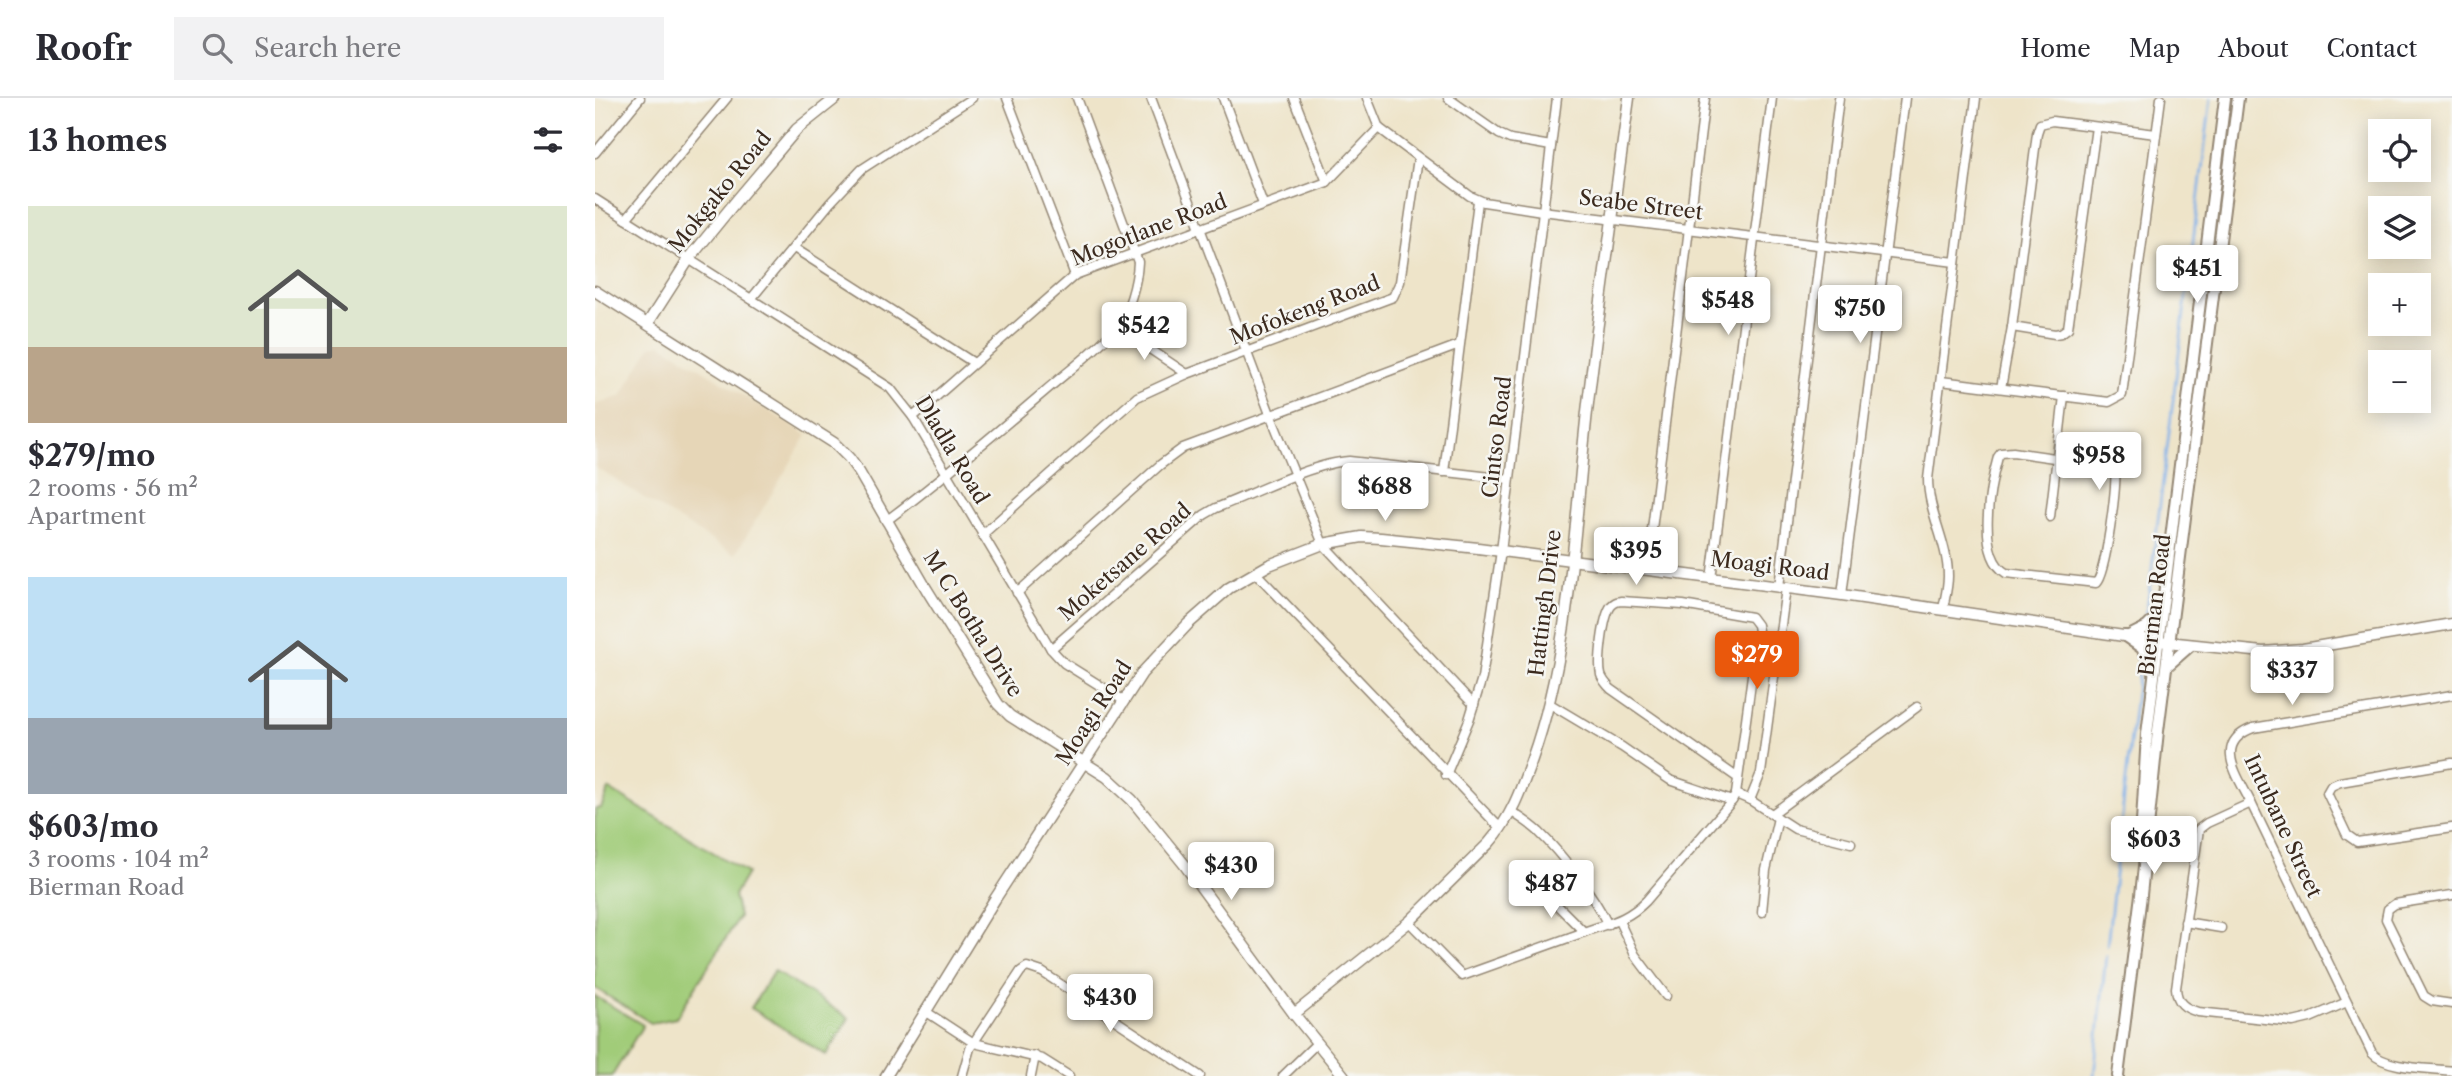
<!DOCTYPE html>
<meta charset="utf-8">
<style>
:root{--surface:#fff;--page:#f2f2f3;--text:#2b2b33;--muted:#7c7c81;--line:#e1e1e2;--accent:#ea580c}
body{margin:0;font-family:"Libre Caslon Text",serif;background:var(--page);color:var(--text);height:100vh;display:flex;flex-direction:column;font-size:26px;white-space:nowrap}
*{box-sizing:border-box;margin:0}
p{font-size:23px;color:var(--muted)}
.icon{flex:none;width:38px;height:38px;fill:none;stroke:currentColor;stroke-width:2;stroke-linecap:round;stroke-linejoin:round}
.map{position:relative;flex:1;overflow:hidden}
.panel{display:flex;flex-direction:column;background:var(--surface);width:595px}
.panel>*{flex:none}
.fabs{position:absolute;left:1773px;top:21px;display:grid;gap:14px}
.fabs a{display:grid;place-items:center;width:63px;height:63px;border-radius:0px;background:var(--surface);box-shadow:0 4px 18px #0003;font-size:35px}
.price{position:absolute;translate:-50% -60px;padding:0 16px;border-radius:7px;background:#fff;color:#222;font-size:23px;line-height:46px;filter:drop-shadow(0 2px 4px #0008)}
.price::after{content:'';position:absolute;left:50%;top:42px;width:21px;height:16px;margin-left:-10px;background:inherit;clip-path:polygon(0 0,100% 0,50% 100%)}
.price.current{background:var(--accent);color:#fff}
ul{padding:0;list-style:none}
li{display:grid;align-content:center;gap:14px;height:371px;padding:0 28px}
li span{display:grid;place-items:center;height:217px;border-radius:0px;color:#555}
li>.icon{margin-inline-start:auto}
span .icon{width:126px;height:126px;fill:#fffc;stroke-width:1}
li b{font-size:30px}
h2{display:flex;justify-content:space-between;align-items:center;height:84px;padding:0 28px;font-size:30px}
header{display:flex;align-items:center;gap:42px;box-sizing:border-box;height:98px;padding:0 35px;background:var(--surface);border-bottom:2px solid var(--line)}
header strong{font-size:33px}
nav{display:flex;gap:38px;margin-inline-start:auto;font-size:24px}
.search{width:490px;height:63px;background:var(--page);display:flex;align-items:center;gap:18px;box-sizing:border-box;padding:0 24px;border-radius:0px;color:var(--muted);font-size:26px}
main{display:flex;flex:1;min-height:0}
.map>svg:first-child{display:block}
</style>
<header>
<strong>Roofr</strong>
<div class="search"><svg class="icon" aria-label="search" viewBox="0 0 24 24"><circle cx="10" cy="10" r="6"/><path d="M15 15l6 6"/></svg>Search here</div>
<nav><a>Home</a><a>Map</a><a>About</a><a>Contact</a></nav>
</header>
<main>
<section class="panel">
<h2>13 homes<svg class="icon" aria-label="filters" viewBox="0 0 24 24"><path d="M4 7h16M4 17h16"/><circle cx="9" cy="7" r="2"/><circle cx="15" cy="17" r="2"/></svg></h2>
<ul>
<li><span style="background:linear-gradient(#dfe7d0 65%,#b9a48a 0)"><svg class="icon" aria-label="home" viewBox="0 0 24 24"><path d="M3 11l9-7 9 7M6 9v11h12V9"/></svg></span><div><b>$279/mo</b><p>2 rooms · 56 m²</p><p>Apartment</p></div></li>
<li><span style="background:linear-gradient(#bfe0f5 65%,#9aa5b1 0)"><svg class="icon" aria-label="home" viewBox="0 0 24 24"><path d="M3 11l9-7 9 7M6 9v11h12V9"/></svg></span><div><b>$603/mo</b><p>3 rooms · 104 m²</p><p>Bierman Road</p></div></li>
</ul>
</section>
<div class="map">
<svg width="1857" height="978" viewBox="0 0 1857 978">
<rect width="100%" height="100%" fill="#f6f6f2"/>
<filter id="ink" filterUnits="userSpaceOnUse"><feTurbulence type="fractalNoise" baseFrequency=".0143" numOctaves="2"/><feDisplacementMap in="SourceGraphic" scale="14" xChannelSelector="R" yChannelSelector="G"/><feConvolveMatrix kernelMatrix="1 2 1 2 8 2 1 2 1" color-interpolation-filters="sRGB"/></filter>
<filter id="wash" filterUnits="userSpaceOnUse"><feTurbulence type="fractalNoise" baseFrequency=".00686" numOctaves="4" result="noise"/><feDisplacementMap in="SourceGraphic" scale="28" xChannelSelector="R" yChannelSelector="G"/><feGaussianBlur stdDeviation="1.57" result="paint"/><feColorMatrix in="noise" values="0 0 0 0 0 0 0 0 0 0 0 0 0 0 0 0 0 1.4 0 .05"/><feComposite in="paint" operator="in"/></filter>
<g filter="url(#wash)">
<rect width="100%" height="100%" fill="#eee4c9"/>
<!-- built -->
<polygon fill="#e6d6b7" points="66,246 212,337 140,457 0,369 0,307 26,298 56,248"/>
<!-- green -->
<g fill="#a1cc79" stroke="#6e7b4c" stroke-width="2">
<polygon points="14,691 152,775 139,797 144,819 81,920 56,925 0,890 0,711 6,710"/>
<polygon points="179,873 254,920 231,957 156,910"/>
<polygon points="0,898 48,927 17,978 0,978"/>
</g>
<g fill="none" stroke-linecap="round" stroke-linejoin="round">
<!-- stream -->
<g stroke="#7dafe9" stroke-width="2.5">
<polyline points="1551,518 1616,0"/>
<polyline points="1512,848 1545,559"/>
<polyline points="1499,978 1511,857"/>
</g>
</g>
</g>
<g filter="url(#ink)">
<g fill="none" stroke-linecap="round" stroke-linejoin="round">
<!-- minor casing -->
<g stroke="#948774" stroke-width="11">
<g id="minor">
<polyline points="412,0 480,177"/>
<polyline points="556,0 675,316 728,446 879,607"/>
<polyline points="628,0 668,106"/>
<polyline points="699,0 732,84"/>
<polyline points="772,0 784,30 875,98 889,104 947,113 1360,164"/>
<polyline points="853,0 904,36 915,41 956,48"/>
<polyline points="0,55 45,0"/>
<polyline points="0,101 295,290 318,319 456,551 469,565 528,602"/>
<polyline points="31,121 132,0"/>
<polyline points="199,150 379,265"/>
<polyline points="156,201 235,105 267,71 377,0"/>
<polyline points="522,229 592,276"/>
<polyline points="1417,229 1460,236 1466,235 1473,230 1501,29"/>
<polyline points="1346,283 1514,304 1527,297 1566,0"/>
<polyline points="1406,290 1417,229 1442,35 1445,26 1457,23 1561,36"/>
<polyline points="318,319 480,177 732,84 784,30"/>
<path d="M1418 354 1515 368 1520 372C1522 387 1511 476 1501 485L1411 475C1381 457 1395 387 1403 359L1406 355Z"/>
<polyline points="849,374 883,103"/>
<polyline points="1455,419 1469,298"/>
<path d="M291 423C346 382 397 338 449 294 473 273 501 253 521 230 534 215 542 184 543 164L482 0"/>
<polyline points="387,437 542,299 592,276 798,199 805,184 823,60"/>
<polyline points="1052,472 1110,0"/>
<polyline points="660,474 906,731"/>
<polyline points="1116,481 1177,0"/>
<polyline points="1184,489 1244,0"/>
<polyline points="422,495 565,367 588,350 864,247"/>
<polyline points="1247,497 1310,0"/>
<path d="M1348 511C1350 500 1353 489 1353 478 1353 445 1333 414 1333 381L1381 0"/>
<path d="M456 551 609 417 621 410C657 396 718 365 754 363L914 381"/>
<path d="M1857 597 1658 630C1617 645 1643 678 1656 705L1777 955C1791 971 1836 970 1857 973"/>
<path d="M955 606 1027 649 1075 682 1137 703 1141 696 1163 533 1162 527 1156 519 1088 507 1026 503C1021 504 1020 504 1016 508 1008 519 1003 564 1006 577 1008 583 1012 587 1016 591L1143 680"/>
<polyline points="1857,665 1745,684 1736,688 1732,695 1752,737 1762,744 1857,730"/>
<polyline points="851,677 874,622 887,580 906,453 962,0"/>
<polyline points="1141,696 1155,702 1200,731 1256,745"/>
<polyline points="1155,702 1166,675 1191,490"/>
<path d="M1656 705 1612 725 1604 731 1581 890C1582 905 1589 910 1603 914L1698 924 1715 920 1752 904"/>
<path d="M917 714C926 720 936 726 944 734 967 756 999 798 1013 827"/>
<polyline points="1177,716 1322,609"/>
<polyline points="944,789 989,834"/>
<polyline points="1857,797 1800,806 1793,811 1791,821 1829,898 1837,903 1857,906"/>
<polyline points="1167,814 1171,772 1183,720"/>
<polyline points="1024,823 1040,857 1071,898"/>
<path d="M814 824 867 878C906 864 945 850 984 836 1011 825 1029 825 1051 803L1137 703"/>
<polyline points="1590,824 1626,830"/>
<polyline points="330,913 379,945 447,961 474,978"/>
<polyline points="367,978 375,950 426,873 432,869 447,874 605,978"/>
<polyline points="436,978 440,958"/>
<polyline points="688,978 722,945"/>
</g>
</g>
<!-- tertiary casing -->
<g stroke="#948774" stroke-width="13">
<g id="tertiary">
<polyline points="0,193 239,345 254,360 264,374 332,492 403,606 415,618 512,679 537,702 589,766 699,916 749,978"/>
<polyline points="53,225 94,161 142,102 202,31 241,0"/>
<path d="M699 916 814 824 894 745C916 720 926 692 937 661 977 548 979 424 993 305 1005 203 1020 102 1034 0"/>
<polyline points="291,978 400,801 547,575 593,526 634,490 674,467 728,446 767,439 786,440 883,450 1247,497 1563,543 1668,554 1708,551 1857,526"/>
</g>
</g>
<!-- secondary casing -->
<g stroke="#948774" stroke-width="14">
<g id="secondary">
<polyline points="1530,538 1547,550 1558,572"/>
<polyline points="1532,539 1552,529 1566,515"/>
<polyline points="1572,568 1596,547"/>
<polyline points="1547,724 1552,636 1630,0"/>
<polyline points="1523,978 1546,797 1563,633 1643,0"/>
</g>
</g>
<!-- minor -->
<use href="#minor" stroke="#fff" stroke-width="8"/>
<!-- tertiary -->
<use href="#tertiary" stroke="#fff" stroke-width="10"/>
<!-- secondary -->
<use href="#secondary" stroke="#fff" stroke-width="10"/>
</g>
</g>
<g text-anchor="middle" stroke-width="5" stroke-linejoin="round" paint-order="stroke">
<!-- street labels -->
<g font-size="21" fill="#3b2a1e" stroke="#f6f6f2">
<text transform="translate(125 94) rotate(-51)" y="7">Mokgako Road</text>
<text transform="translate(1046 107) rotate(7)" y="7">Seabe Street</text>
<text transform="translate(554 132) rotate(-21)" y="7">Mogotlane Road</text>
<text transform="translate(710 212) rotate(-21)" y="7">Mofokeng Road</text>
<text transform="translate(902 339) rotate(-83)" y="7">Cintso Road</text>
<text transform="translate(357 352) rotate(59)" y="7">Dladla Road</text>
<text transform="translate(530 464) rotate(-41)" y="7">Moketsane Road</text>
<text transform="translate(1175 468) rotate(7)" y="7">Moagi Road</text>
<text transform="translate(950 505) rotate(-83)" y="7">Hattingh Drive</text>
<text transform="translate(1560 507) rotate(-83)" y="7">Bierman Road</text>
<text transform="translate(378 526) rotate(58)" y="7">M C Botha Drive</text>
<text transform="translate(499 615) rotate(-57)" y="7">Moagi Road</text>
<text transform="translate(1688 728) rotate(65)" y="7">Intubane Street</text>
</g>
</g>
</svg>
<div class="fabs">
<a><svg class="icon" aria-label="locate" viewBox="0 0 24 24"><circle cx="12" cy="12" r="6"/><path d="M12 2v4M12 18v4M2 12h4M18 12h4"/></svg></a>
<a><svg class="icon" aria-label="layers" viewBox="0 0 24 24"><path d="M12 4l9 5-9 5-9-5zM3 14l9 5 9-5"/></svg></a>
<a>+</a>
<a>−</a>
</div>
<b class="price" style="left:1602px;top:207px">$451</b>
<b class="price" style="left:1133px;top:239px">$548</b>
<b class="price" style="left:1265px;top:247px">$750</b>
<b class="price" style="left:549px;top:264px">$542</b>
<b class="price" style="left:1504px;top:394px">$958</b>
<b class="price" style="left:790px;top:425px">$688</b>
<b class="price" style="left:1041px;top:489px">$395</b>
<b class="price current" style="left:1162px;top:593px">$279</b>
<b class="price" style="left:1697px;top:609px">$337</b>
<b class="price" style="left:1559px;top:778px">$603</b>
<b class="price" style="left:636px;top:804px">$430</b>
<b class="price" style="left:956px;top:822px">$487</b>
<b class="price" style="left:515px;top:936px">$430</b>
</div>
</main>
